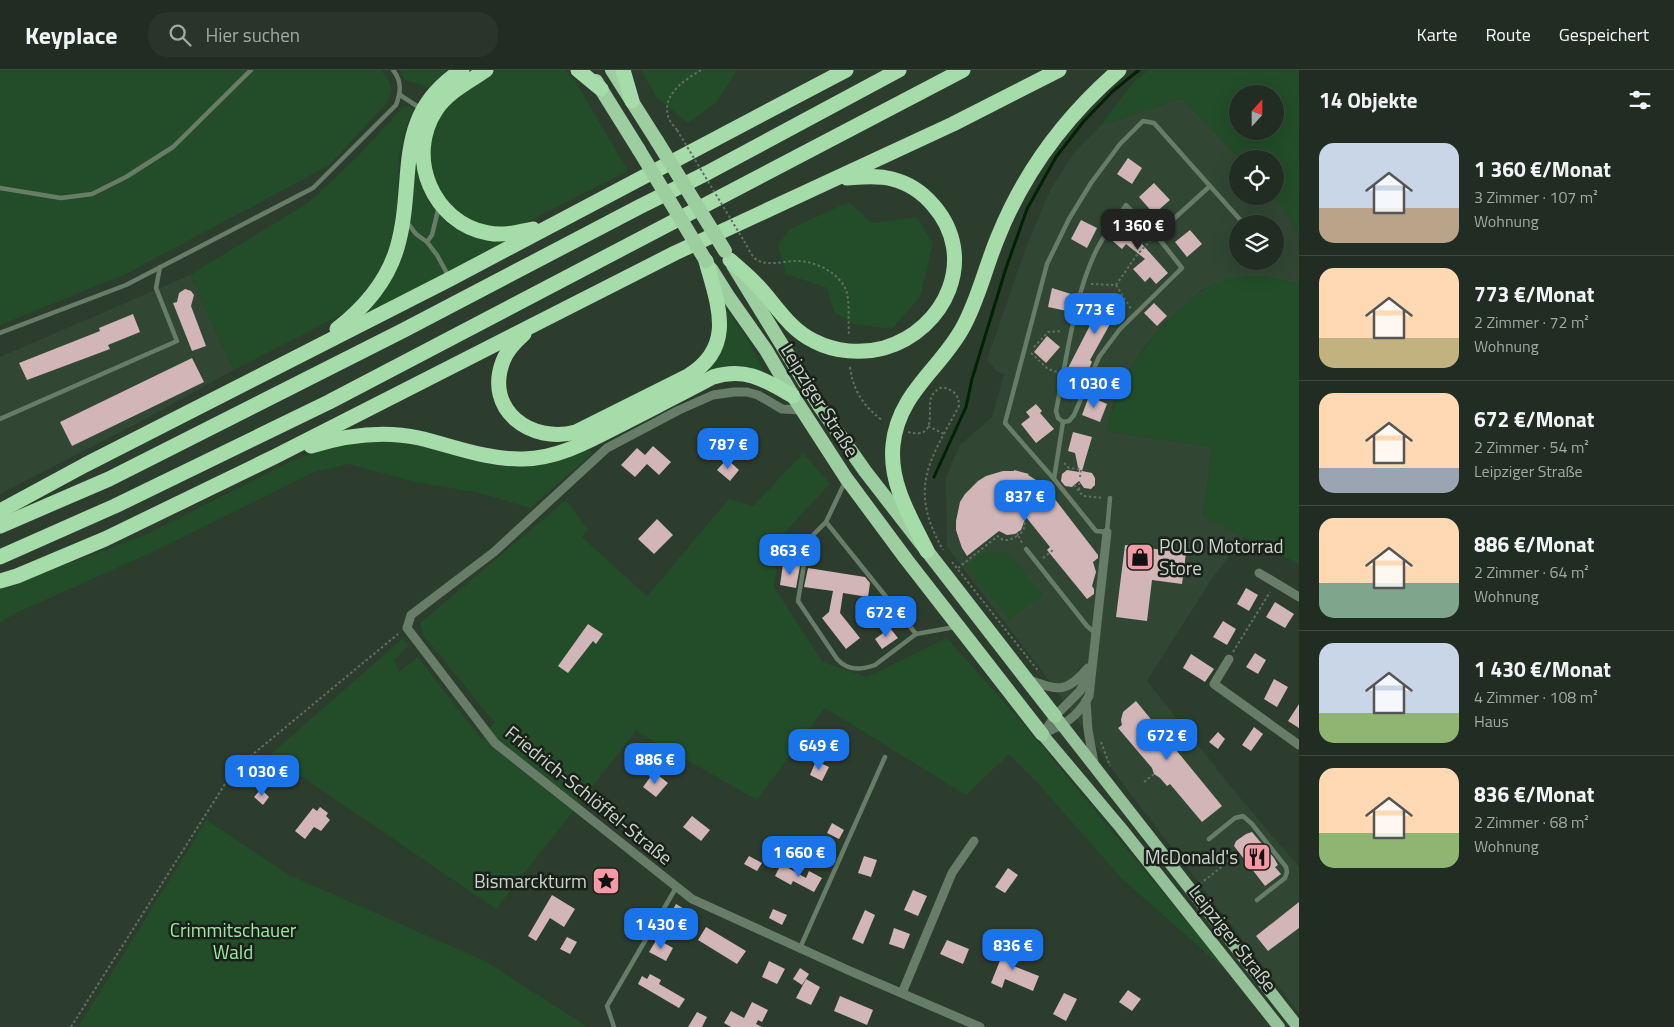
<!DOCTYPE html>
<html lang="de">
<meta charset="utf-8">
<style>
:root{--surface:#212d22;--page:#29352a;--text:#f1f3f6;--muted:#a2a8a5;--line:#3e4940;--accent:#1a73e8}
body{margin:0;font-family:"Titillium Web",sans-serif;background:var(--page);color:var(--text);height:100vh;display:flex;flex-direction:column;font-size:19px;white-space:nowrap}
*{box-sizing:border-box;margin:0}
p{font-size:16px;color:var(--muted)}
.icon{flex:none;width:28px;height:28px;fill:none;stroke:currentColor;stroke-width:2;stroke-linecap:round;stroke-linejoin:round}
.map{position:relative;flex:1;overflow:hidden}
.sheet{display:flex;flex-direction:column;background:var(--surface);width:375px}
.sheet>*{flex:none}
.needle{width:32px;rotate:21deg}
.tools{position:absolute;left:1229px;top:15px;display:grid;gap:10px}
.tools a{display:grid;place-items:center;width:55px;height:55px;border-radius:50%;background:var(--surface);box-shadow:0 5px 20px #0002,0 0 0 1px var(--line);font-size:25px}
.price{position:absolute;translate:-50% -42px;padding:0 11px;border-radius:10px;background:var(--accent);color:#fff;font-size:16px;line-height:32px;filter:drop-shadow(0 1px 2px #0008)}
.price::after{content:'';position:absolute;left:50%;top:30px;width:15px;height:11px;margin-left:-8px;background:inherit;clip-path:polygon(0 0,100% 0,50% 100%)}
.price.current{background:#222;color:#fff}
ul{padding:0;list-style:none}
li{display:flex;align-items:center;gap:15px;height:125px;padding:0 20px}
li+li{border-top:1px solid var(--line)}
li span{display:grid;place-items:center;flex:none;width:140px;height:100px;border-radius:15px;color:#555}
li>.icon{margin-inline-start:auto}
span .icon{width:60px;height:60px;fill:#fffc;stroke-width:1}
li b{font-size:21px}
h2{display:flex;justify-content:space-between;align-items:center;height:60px;padding:0 20px;font-size:21px}
header{display:flex;align-items:center;gap:30px;box-sizing:border-box;height:70px;padding:0 25px;background:var(--surface);border-bottom:1px solid var(--line)}
header strong{font-size:24px}
nav{display:flex;gap:28px;margin-inline-start:auto;font-size:18px}
.search{width:350px;height:45px;background:var(--page);display:flex;align-items:center;gap:12px;box-sizing:border-box;padding:0 18px;border-radius:20px;color:var(--muted);font-size:19px}
main{display:flex;flex:1;min-height:0}
.map>svg:first-child{display:block}
</style>
<header>
<strong>Keyplace</strong>
<div class="search"><svg class="icon" aria-label="search" viewBox="0 0 24 24"><circle cx="10" cy="10" r="6"/><path d="M15 15l6 6"/></svg>Hier suchen</div>
<nav><a>Karte</a><a>Route</a><a>Gespeichert</a></nav>
</header>
<main>
<div class="map">
<svg width="1299" height="957" viewBox="0 0 1299 957">
<rect width="100%" height="100%" fill="#2c3c2d"/>
<!-- built -->
<g fill="#314733" fill-rule="evenodd">
<path d="M1182 28 1240 89H1238V126H1273L1284 139 1296 158 1299 167V214L1263 206 1244 207 1225 210 1202 220 1166 252 1145 276 1127 304 1114 332 1106 361 1212 377 1203 446 1244 467 1211 510 1147 611 1240 728 1299 797V943L1126 718 1042 601 947 477 946 408 959 376 992 347 1004 304 996 301 987 290 1025 180 1050 120 1076 80 1100 56ZM1238 154H1275V191H1238Z"/>
<polygon points="190,205 234,300 134,355 0,424 0,287"/>
</g>
<!-- green -->
<g fill="#224d28" fill-rule="evenodd">
<path d="M0 0H381C392 14 395 18 386 34L328 96 124 205 0 255Z"/>
<polygon points="400,0 447,0 428,17 405,10"/>
<polygon points="497,0 565,0 576,12 628,101 518,157 495,160 473,153 451,139 430,102 429,80 432,62 444,41 460,24"/>
<polygon points="641,0 737,0 716,33 688,53 657,28"/>
<path d="M1149 0H1299V167C1294 151 1284 139 1273 126H1275V89H1240L1182 28 1100 56 1137 8ZM1238 24H1275V61H1238Z"/>
<polygon points="409,36 413,41 407,54 399,86 397,139 390,177 378,205 358,236 234,300 190,205 309,132 358,86 403,37"/>
<polygon points="417,97 429,133 448,154 481,169 503,170 504,174 372,243 369,240 389,214 404,175 414,98"/>
<polygon points="849,132 872,153 917,147 933,173 920,227 892,259 854,254 834,242 827,218 786,204 778,175 790,159"/>
<path d="M1263 206 1299 214V494L1203 447 1212 377 1106 361C1122 307 1141 274 1184 236 1196 225 1208 215 1225 210 1237 206 1251 206 1263 206Z"/>
<polygon points="725,240 728,241 748,270 765,303 697,309"/>
<polygon points="378,370 418,375 499,396 549,394 590,380 592,384 530,438 480,423 415,412 349,394 314,402 148,484 25,539 0,552 0,519 145,465 292,391 340,374"/>
<polygon points="803,383 830,414 782,465 774,517 823,592 867,607 947,568 1021,651 1230,904 1122,809 1035,710 1009,684 966,725 825,638 757,730 636,661 496,839 270,685 403,568 409,575 394,590 399,602 418,587 482,670 494,652 423,565 420,553 566,430 588,460 582,467 647,526 729,429 753,436"/>
<polygon points="984,482 1008,483 1043,525 1009,550 965,496"/>
<polygon points="207,750 289,805 485,891 588,957 78,957"/>
</g>
<g fill="none" stroke-linecap="round" stroke-linejoin="round">
<!-- stream -->
<polyline stroke="#002303" stroke-width="3" points="934,407 966,337 972,309 1006,198 1027,139 1056,87 1084,51 1113,21 1139,0"/>
</g>
<!-- building -->
<g fill="#d2b5b7">
<polygon points="1128,88 1142,98 1132,114 1117,104"/>
<polygon points="1154,113 1170,130 1154,144 1139,127"/>
<polygon points="1126,147 1140,157 1134,165 1143,172 1142,174 1168,203 1156,214 1150,207 1145,212 1133,199 1145,189 1126,174 1122,179 1109,168"/>
<polygon points="1081,150 1097,158 1087,178 1071,169"/>
<polygon points="1190,160 1202,174 1187,187 1175,172"/>
<polygon points="1052,218 1071,224 1067,241 1048,237"/>
<polygon points="185,219 191,221 194,225 191,236 206,276 192,281 173,233 177,232 179,223"/>
<polygon points="1109,224 1124,236 1110,254 1090,290 1092,292 1085,307 1068,298 1101,234"/>
<polygon points="1154,233 1167,246 1157,256 1144,243"/>
<polygon points="133,244 140,262 108,275 110,279 27,310 19,293 100,261 99,258"/>
<polygon points="1047,266 1060,277 1046,293 1034,282"/>
<polygon points="192,288 204,312 72,376 60,352"/>
<polygon points="1089,326 1107,334 1100,352 1082,345"/>
<polygon points="1036,334 1042,341 1040,343 1054,359 1036,373 1021,354 1030,347 1026,342"/>
<polygon points="1073,362 1092,367 1082,401 1092,403 1095,408 1095,415 1091,419 1084,418 1079,411 1072,417 1065,416 1061,411 1062,404 1067,400 1079,402 1075,383 1068,381"/>
<polygon points="653,376 671,392 659,405 647,394 635,407 621,395 637,378 645,385"/>
<polygon points="727,389 739,400 730,411 717,400"/>
<polygon points="1014,400 1029,404 1028,405 1044,415 1098,485 1098,488 1093,492 1096,502 1092,516 1094,519 1094,524 1087,529 1047,480 1050,477 1026,447 1021,460 1015,464 1007,465 999,461 967,486 962,478 956,460 956,451 960,432 965,424 978,411 986,406 1003,401 1014,401"/>
<polygon points="657,449 673,465 654,484 638,469"/>
<polygon points="1125,475 1186,483 1182,514 1152,510 1147,551 1116,547"/>
<polygon points="783,494 800,496 796,518 780,515"/>
<polygon points="808,498 865,507 870,513 868,527 843,523 840,543 860,568 846,579 822,548 829,542 833,521 804,517"/>
<polygon points="1246,518 1258,525 1249,541 1237,534"/>
<polygon points="1275,532 1294,544 1285,558 1266,547"/>
<polygon points="1223,551 1236,559 1227,575 1213,567"/>
<polygon points="588,554 603,564 596,574 593,571 568,603 558,596"/>
<polygon points="890,558 898,568 882,579 875,569"/>
<polygon points="1255,583 1266,590 1258,604 1246,597"/>
<polygon points="1191,584 1214,599 1205,612 1183,598"/>
<polygon points="1274,609 1288,617 1277,637 1264,629"/>
<polygon points="1136,631 1222,736 1202,752 1170,714 1167,716 1160,708 1154,704 1152,698 1118,658 1122,655 1121,650 1123,642"/>
<polygon points="1299,634 1299,658 1288,651"/>
<polygon points="1254,657 1263,664 1251,681 1242,675"/>
<polygon points="1218,662 1225,669 1218,679 1209,672"/>
<polygon points="816,691 829,697 822,711 810,705"/>
<polygon points="654,702 668,713 656,727 643,717"/>
<polygon points="261,719 269,727 263,735 254,727"/>
<polygon points="320,737 328,743 326,746 330,750 321,761 314,757 305,769 295,761 313,738 317,741"/>
<polygon points="692,746 710,760 701,771 683,757"/>
<polygon points="832,753 844,760 839,769 827,763"/>
<polygon points="1252,762 1274,788 1278,795 1275,797 1281,804 1265,816 1234,776 1236,771 1246,764"/>
<polygon points="749,786 762,793 757,801 744,794"/>
<polygon points="864,786 877,790 871,807 858,803"/>
<polygon points="781,794 806,808 809,801 822,808 814,822 793,811 791,815 775,806"/>
<polygon points="1008,798 1018,805 1005,823 995,817"/>
<polygon points="913,820 927,826 918,846 904,840"/>
<polygon points="552,825 575,839 564,857 550,848 536,871 528,866"/>
<polygon points="1299,832 1299,858 1268,881 1256,866"/>
<polygon points="676,834 691,843 680,861 665,853"/>
<polygon points="773,839 787,845 782,855 769,848"/>
<polygon points="865,840 875,845 863,874 852,869"/>
<polygon points="706,857 746,881 737,894 698,870"/>
<polygon points="894,858 910,864 904,879 889,874"/>
<polygon points="567,867 577,872 570,884 560,879"/>
<polygon points="657,869 673,878 666,891 649,882"/>
<polygon points="947,870 969,879 963,894 940,884"/>
<polygon points="1007,873 1018,878 1011,895 1039,906 1033,921 1005,909 1002,918 991,913"/>
<polygon points="769,891 785,899 777,914 762,907"/>
<polygon points="800,898 809,904 802,915 793,909"/>
<polygon points="650,904 661,910 659,914 685,929 679,938 638,914 642,906 647,909"/>
<polygon points="806,909 820,917 811,935 796,928"/>
<polygon points="1128,920 1141,929 1132,941 1119,932"/>
<polygon points="1064,923 1077,929 1066,951 1053,944"/>
<polygon points="840,926 873,940 867,955 834,941"/>
<polygon points="752,932 768,940 762,952 758,950 756,954 762,957 731,957 724,953 731,941 744,948"/>
<polygon points="697,942 707,947 702,957 688,957"/>
</g>
<g fill="none" stroke-linecap="round" stroke-linejoin="round">
<!-- path -->
<g stroke="#616f62" stroke-width="2" stroke-dasharray="2.5 2.5" stroke-linecap="butt">
<path d="M677 60C674 56 669 51 668 46 662 24 685 10 701 0"/>
<path d="M744 171C748 177 751 186 757 190 769 197 786 190 799 191 817 192 839 203 846 220 850 231 848 253 849 266"/>
<polyline points="1091,214 1116,215 1136,186 1151,170"/>
<polyline points="1116,215 1131,239"/>
<polyline points="1034,277 1048,262 1062,261"/>
<polyline points="1031,283 1048,299 1057,302"/>
<path d="M850 297C853 320 863 336 882 350"/>
<polyline points="928,356 944,364"/>
<path d="M908 362C938 370 927 341 931 328 933 322 937 320 942 317 953 320 959 324 959 336 929 392 908 418 943 480"/>
<polyline points="1064,393 1069,398 1081,399 1080,407"/>
<polyline points="1074,415 1083,426 1103,428"/>
<polyline points="1079,420 1079,413"/>
<path d="M1017 463 1018 465C1026 461 1025 453 1024 445L1055 421"/>
<polyline points="1043,488 1053,480"/>
<polyline points="952,492 1039,602"/>
<path d="M958 498 998 466C1003 473 1012 470 1018 465L1022 473"/>
<polyline points="1233,582 1270,522"/>
<polyline points="1101,672 1110,696"/>
<polyline points="1144,712 1154,704"/>
<polyline points="1200,814 1239,783"/>
<polyline points="71,957 225,714 252,685 398,564"/>
</g>
<!-- service -->
<g stroke="#677d68" stroke-width="4.5">
<polyline points="400,25 420,38"/>
<polyline points="1210,116 1244,154"/>
<polyline points="0,118 61,128 92,124 126,107 173,77 251,0"/>
<path d="M1126 135 1156 165 1182 198 1120 259 1099 287 1074 345 1069 351 1063 352 1058 348 1056 341C1067 289 1074 223 1098 177 1106 162 1117 148 1126 135Z"/>
<polyline points="439,136 432,165 427,172 437,185 449,207"/>
<polyline points="407,152 416,164 427,172"/>
<path d="M0 263 126 215 313 118 396 35C401 22 402 11 393 0"/>
<polyline points="0,349 177,271 156,218 160,197"/>
<polyline points="1054,409 1063,352"/>
<polyline points="845,412 826,452 916,564 955,557"/>
<polyline points="1110,428 1107,462 1096,461 1054,409 1005,353 1047,194 1069,149 1091,113 1120,74 1143,51 1154,53 1210,116 1156,165"/>
<path d="M826 452 808 470 798 531 837 589C848 601 861 600 875 595L916 564"/>
<polyline points="1026,479 1087,556 1095,563"/>
<polyline points="1209,769 1235,748 1243,746 1252,754 1286,797 1287,802 1285,808 1257,830"/>
<polyline points="800,878 885,687"/>
<polyline points="614,957 607,936 677,816"/>
</g>
<!-- minor -->
<g stroke="#677d68" stroke-width="9">
<polyline points="802,340 782,339 758,325 747,322 734,322 713,325 679,340 607,378 494,482 411,545 407,558 495,673 692,829 850,901 980,957"/>
<polyline points="1259,503 1299,527"/>
<polyline points="1229,589 1214,614 1299,675"/>
<path d="M1027 609C1057 620 1065 625 1088 598"/>
<polyline points="1086,631 1088,660 1094,693"/>
<path d="M1042 664C1064 655 1078 647 1089 626L1107 462"/>
<polyline points="1043,664 1055,646 1080,621 1089,603"/>
<polyline points="902,923 952,803 974,771"/>
</g>
<!-- primary -->
<g stroke="#94c197" stroke-width="12">
<polyline points="1055,646 1298,957"/>
<polyline points="1042,664 1121,758 1279,957"/>
</g>
<!-- trunk -->
<g stroke="#9dcea0" stroke-width="14">
<polyline points="612,0 657,71"/>
<polyline points="596,11 639,80"/>
<polyline points="733,195 820,337 865,401 1055,646"/>
<polyline points="711,199 728,226 766,280 793,326 846,408 906,489 1042,664"/>
</g>
<!-- motorway -->
<g stroke="#a6dca9" stroke-width="15">
<path d="M486 0C468 12 448 22 436 40 405 87 433 153 488 163 504 166 518 162 533 159"/>
<polyline points="578,0 601,19"/>
<polyline points="623,0 632,31"/>
<path d="M730 190C739 198 749 206 758 216 776 235 789 259 814 271 835 282 861 284 884 278 946 260 979 187 933 135 922 122 908 113 892 109 877 105 862 107 847 108"/>
<path d="M337 259C364 238 387 212 397 178 417 110 390 46 462 0"/>
<path d="M524 264C515 272 507 280 503 291 484 340 531 374 576 362L688 306C736 277 718 235 706 191"/>
<path d="M311 376C347 365 382 360 419 368 453 376 487 390 523 389 562 388 594 368 628 351 657 336 685 322 713 307 746 297 765 310 793 326"/>
<polyline points="0,441 85,395 450,209 846,0"/>
<polyline points="0,456 109,409 404,260 639,137 707,103 899,0"/>
<path d="M927 481C911 448 889 414 893 375 898 324 939 300 962 259 978 231 985 198 998 167 1024 102 1066 46 1119 0"/>
<polyline points="0,487 115,436 329,332 963,0"/>
<polyline points="0,511 17,506 105,469 274,387 675,183 953,54 1059,0"/>
</g>
<!-- path-bridge -->
<polyline stroke="#616f62" stroke-width="2" stroke-dasharray="2.5 2.5" stroke-linecap="butt" points="677,60 744,171"/>
<!-- trunk-bridge -->
<g stroke="#9dcea0" stroke-width="14">
<polyline points="657,71 725,181"/>
<polyline points="639,80 706,191"/>
</g>
</g>
<!-- icons -->
<defs>
<g id="shop-square" transform="scale(1.4375)"><rect x="-9" y="-9" width="18" height="18" rx="4" fill="#f49aa4" stroke="#1a211a"/><path d="M-5-2.5h2.3a2.7 3.5 0 0 1 5.4 0H5L5.5 6h-11ZM-1.5-2.5h3a1.5 2.3 0 0 0-3 0Z" fill="#111"/></g>
<g id="restaurant-square" transform="scale(1.4375)"><rect x="-9" y="-9" width="18" height="18" rx="4" fill="#f49aa4" stroke="#1a211a"/><path d="M-5-6h1v4h1v-4h1v4h1v-4h1v5L-1.5 .5V6h-2V.5L-5-1ZM5-6V6H3V1.5H1.5Q1.5-4 5-6Z" fill="#111"/></g>
<g id="sight-square" transform="scale(1.4375)"><rect x="-9" y="-9" width="18" height="18" rx="4" fill="#f49aa4" stroke="#1a211a"/><path d="M0-6L1.8-2.2L6-1.7L2.9 1.2L3.7 5.4L0 3.3L-3.7 5.4L-2.9 1.2L-6-1.7L-1.8-2.2Z" fill="#111"/></g>
</defs>
<g fill-rule="evenodd">
<use href="#shop-square" x="1140" y="487"/>
<use href="#restaurant-square" x="1257" y="787"/>
<use href="#sight-square" x="606" y="811"/>
</g>
<g text-anchor="middle" stroke-width="5" stroke-linejoin="round" paint-order="stroke">
<!-- street labels -->
<g font-size="19" fill="#cad4cb" stroke="#1a211a">
<text transform="translate(820 330) rotate(58)" y="7">Leipziger Straße</text>
<text transform="translate(589 725) rotate(39)" y="7">Friedrich-Schlöffel-Straße</text>
<text transform="translate(1233 868) rotate(52)" y="7">Leipziger Straße</text>
</g>
<!-- poi labels -->
<g font-size="19" fill="#cad4cb" stroke="#1a211a" text-anchor="end">
<text x="1159" y="483" text-anchor="start">POLO Motorrad<tspan x="1159" dy="22">Store</tspan></text>
<text x="1238" y="794">McDonald's</text>
<text x="587" y="818">Bismarckturm</text>
</g>
<!-- park labels -->
<g font-size="19" fill="#9de8a3" stroke="#1a211a">
<text x="233" y="867">Crimmitschauer<tspan x="233" dy="22">Wald</tspan></text>
</g>
</g>
</svg>
<div class="tools">
<a><svg class="needle" viewBox="-14 -14 28 28"><path d="M0-13l5 13h-10z" fill="#e53935"/><path d="M0 13l5-13h-10z" fill="#a2a8a5"/></svg></a>
<a><svg class="icon" aria-label="locate" viewBox="0 0 24 24"><circle cx="12" cy="12" r="6"/><path d="M12 2v4M12 18v4M2 12h4M18 12h4"/></svg></a>
<a><svg class="icon" aria-label="layers" viewBox="0 0 24 24"><path d="M12 4l9 5-9 5-9-5zM3 14l9 5 9-5"/></svg></a>
</div>
<b class="price current" style="left:1138px;top:181px">1 360 €</b>
<b class="price" style="left:1095px;top:265px">773 €</b>
<b class="price" style="left:1094px;top:339px">1 030 €</b>
<b class="price" style="left:728px;top:400px">787 €</b>
<b class="price" style="left:1025px;top:452px">837 €</b>
<b class="price" style="left:790px;top:506px">863 €</b>
<b class="price" style="left:886px;top:568px">672 €</b>
<b class="price" style="left:1167px;top:691px">672 €</b>
<b class="price" style="left:819px;top:701px">649 €</b>
<b class="price" style="left:655px;top:715px">886 €</b>
<b class="price" style="left:262px;top:727px">1 030 €</b>
<b class="price" style="left:799px;top:808px">1 660 €</b>
<b class="price" style="left:661px;top:880px">1 430 €</b>
<b class="price" style="left:1013px;top:901px">836 €</b>
</div>
<section class="sheet">
<h2>14 Objekte<svg class="icon" aria-label="filters" viewBox="0 0 24 24"><path d="M4 7h16M4 17h16"/><circle cx="9" cy="7" r="2"/><circle cx="15" cy="17" r="2"/></svg></h2>
<ul>
<li><span style="background:linear-gradient(#c9d6e8 65%,#b9a48a 0)"><svg class="icon" aria-label="home" viewBox="0 0 24 24"><path d="M3 11l9-7 9 7M6 9v11h12V9"/></svg></span><div><b>1 360 €/Monat</b><p>3 Zimmer · 107 m²</p><p>Wohnung</p></div></li>
<li><span style="background:linear-gradient(#ffd9b3 70%,#c2b280 0)"><svg class="icon" aria-label="home" viewBox="0 0 24 24"><path d="M3 11l9-7 9 7M6 9v11h12V9"/></svg></span><div><b>773 €/Monat</b><p>2 Zimmer · 72 m²</p><p>Wohnung</p></div></li>
<li><span style="background:linear-gradient(#ffd9b3 75%,#9aa5b1 0)"><svg class="icon" aria-label="home" viewBox="0 0 24 24"><path d="M3 11l9-7 9 7M6 9v11h12V9"/></svg></span><div><b>672 €/Monat</b><p>2 Zimmer · 54 m²</p><p>Leipziger Straße</p></div></li>
<li><span style="background:linear-gradient(#ffd9b3 65%,#7fa58c 0)"><svg class="icon" aria-label="home" viewBox="0 0 24 24"><path d="M3 11l9-7 9 7M6 9v11h12V9"/></svg></span><div><b>886 €/Monat</b><p>2 Zimmer · 64 m²</p><p>Wohnung</p></div></li>
<li><span style="background:linear-gradient(#c9d6e8 70%,#8fb573 0)"><svg class="icon" aria-label="home" viewBox="0 0 24 24"><path d="M3 11l9-7 9 7M6 9v11h12V9"/></svg></span><div><b>1 430 €/Monat</b><p>4 Zimmer · 108 m²</p><p>Haus</p></div></li>
<li><span style="background:linear-gradient(#ffd9b3 65%,#8fb573 0)"><svg class="icon" aria-label="home" viewBox="0 0 24 24"><path d="M3 11l9-7 9 7M6 9v11h12V9"/></svg></span><div><b>836 €/Monat</b><p>2 Zimmer · 68 m²</p><p>Wohnung</p></div></li>
</ul>
</section>
</main>
